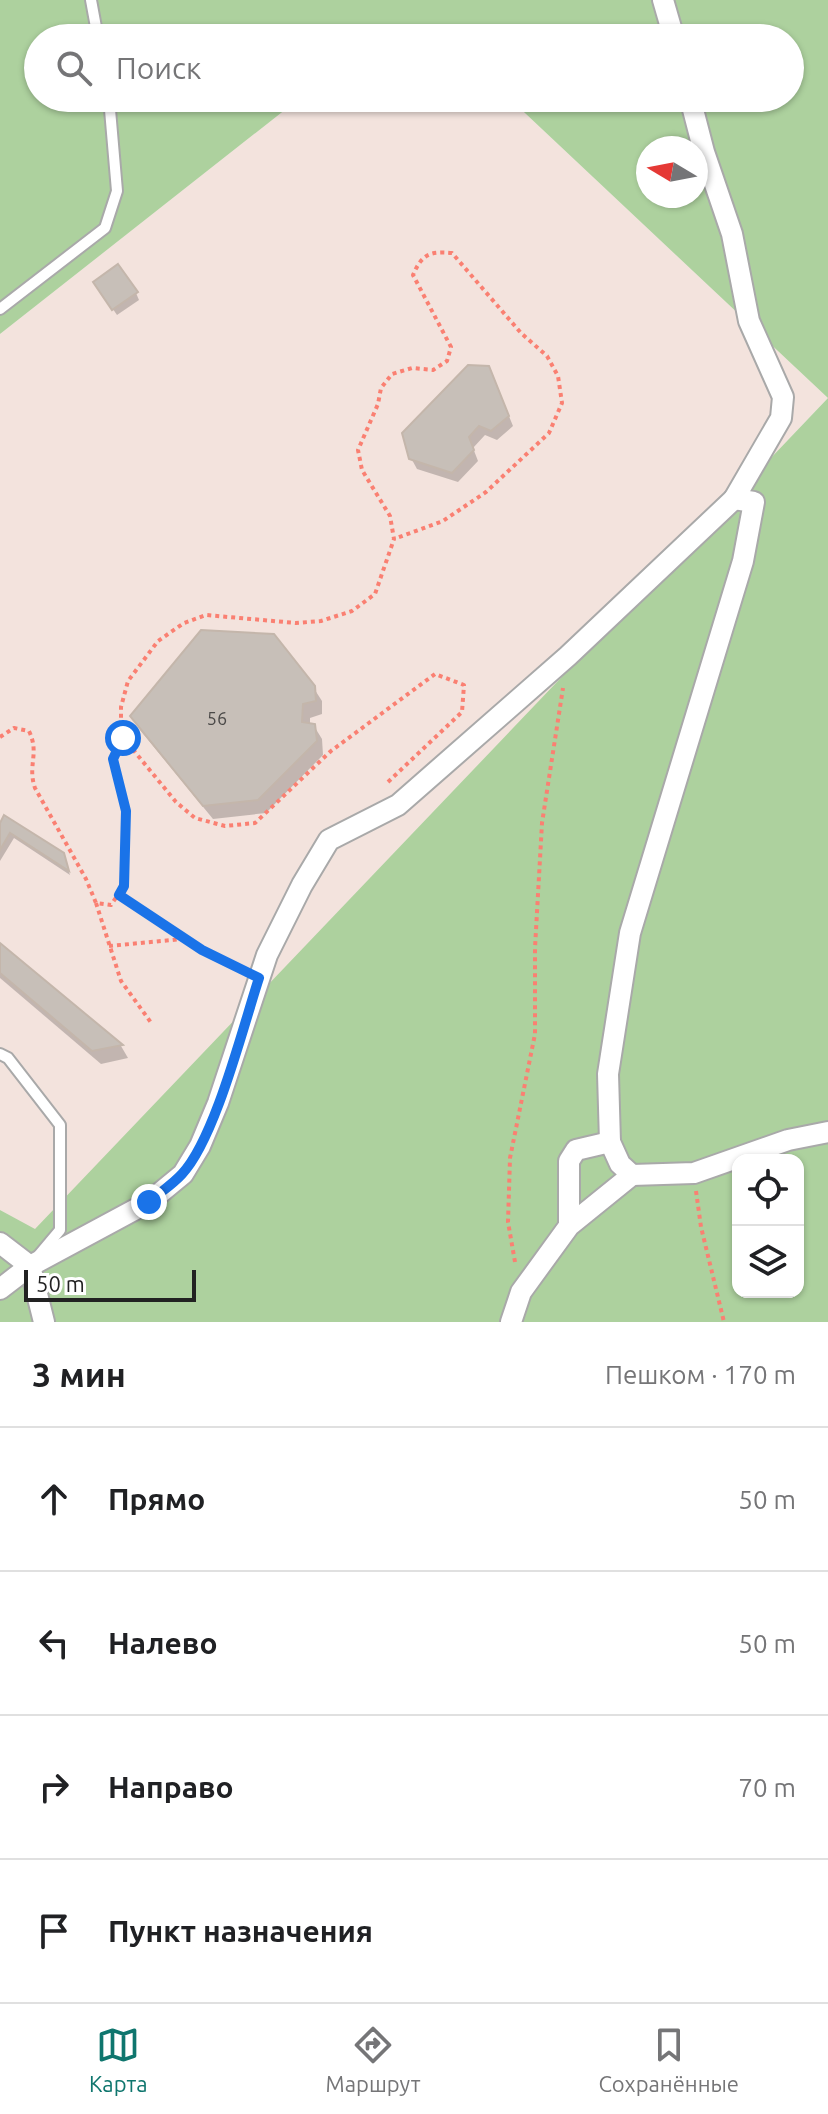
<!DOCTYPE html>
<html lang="ru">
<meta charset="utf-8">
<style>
:root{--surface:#fff;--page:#f2f2f2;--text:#202124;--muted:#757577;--line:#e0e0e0;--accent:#0f766e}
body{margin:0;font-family:Ubuntu,sans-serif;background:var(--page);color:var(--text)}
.controls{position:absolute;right:24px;bottom:24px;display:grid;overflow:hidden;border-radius:16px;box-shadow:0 2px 6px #0004}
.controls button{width:72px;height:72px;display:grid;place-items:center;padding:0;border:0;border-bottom:2px solid var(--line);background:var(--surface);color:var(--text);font:40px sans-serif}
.compass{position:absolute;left:636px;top:136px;width:72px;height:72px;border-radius:50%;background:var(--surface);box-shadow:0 2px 6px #0004;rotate:280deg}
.scale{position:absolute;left:24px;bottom:20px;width:172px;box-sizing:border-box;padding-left:8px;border:4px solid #222;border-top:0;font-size:22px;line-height:28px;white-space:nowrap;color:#222;-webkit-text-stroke:6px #fff;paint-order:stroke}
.stop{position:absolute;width:24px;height:24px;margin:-18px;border:6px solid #1a73e8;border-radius:50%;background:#fff}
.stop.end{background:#1a73e8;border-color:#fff;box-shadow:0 2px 8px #0008}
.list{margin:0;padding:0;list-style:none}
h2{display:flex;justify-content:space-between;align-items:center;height:104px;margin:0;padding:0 32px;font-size:34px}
h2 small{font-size:26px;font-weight:400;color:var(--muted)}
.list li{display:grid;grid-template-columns:52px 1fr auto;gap:24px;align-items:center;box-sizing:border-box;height:144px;padding:0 32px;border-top:2px solid var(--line)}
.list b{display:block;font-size:30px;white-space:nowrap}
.list em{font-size:26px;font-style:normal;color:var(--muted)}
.icon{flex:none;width:44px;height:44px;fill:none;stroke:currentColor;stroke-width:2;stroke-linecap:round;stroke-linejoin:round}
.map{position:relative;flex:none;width:828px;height:1322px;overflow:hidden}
.search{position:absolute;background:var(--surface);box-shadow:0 2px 6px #0004;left:24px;right:24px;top:24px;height:88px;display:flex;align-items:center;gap:20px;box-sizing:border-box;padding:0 28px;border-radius:44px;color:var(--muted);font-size:30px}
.sheet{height:680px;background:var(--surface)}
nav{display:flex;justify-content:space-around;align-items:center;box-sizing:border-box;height:112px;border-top:2px solid var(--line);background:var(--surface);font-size:22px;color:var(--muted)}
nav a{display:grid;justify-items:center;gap:4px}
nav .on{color:var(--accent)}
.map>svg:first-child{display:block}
.military{fill:#f3e3dd}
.forest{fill:#add19e;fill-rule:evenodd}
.shadow{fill:#0003}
.building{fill:#c7bfb8;stroke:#c4b6ab;stroke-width:2}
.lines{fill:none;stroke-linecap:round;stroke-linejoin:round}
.lane-casing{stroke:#a9a9a9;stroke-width:14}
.street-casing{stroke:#a9a9a9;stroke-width:24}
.path{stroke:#fa8072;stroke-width:4;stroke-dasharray:4 4;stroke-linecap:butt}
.lane{stroke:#fff;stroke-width:10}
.street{stroke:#fff;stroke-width:20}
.route{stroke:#1a73e8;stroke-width:10}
.labels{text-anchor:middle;stroke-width:7;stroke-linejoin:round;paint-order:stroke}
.number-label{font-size:18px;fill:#4b4948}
</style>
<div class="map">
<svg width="828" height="1322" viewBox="0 0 828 1322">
<rect width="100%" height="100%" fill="#f2efe9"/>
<g class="military">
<polygon points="389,28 440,33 445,38 376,38"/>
<polygon points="300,98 509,98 828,398 35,1230 0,1210 0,334"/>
</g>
<path class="forest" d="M0,0H828V1322H0V1210L35,1229L828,398L509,98H790V38H445L440,33L389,28L376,38H38V98H300L0,334ZM648,148H696V196H648ZM738,1160H798V1292H738Z"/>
<g class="shadow">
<polygon points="99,289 136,293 139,300 117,315"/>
<polygon points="494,379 513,426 497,440 485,435 473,448 478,461 458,482 417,469 411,458"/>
<polygon points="313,687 322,701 322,714 310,718 310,725 314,726 322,739 323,755 266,813 213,819 140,730 133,717"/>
<polygon points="0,827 63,854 70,875 14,838 0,861"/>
<polygon points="0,946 121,1046 128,1058 101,1064 0,978"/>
</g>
<g class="building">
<polygon points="118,264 138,292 112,310 93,282"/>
<polygon points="468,365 489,366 509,416 491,431 479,426 469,437 474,450 452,473 409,459 402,433"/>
<polygon points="201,630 274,634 315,686 316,701 303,704 302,722 315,724 317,741 258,800 203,806 130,716"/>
<polygon points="4,815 64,853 69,871 10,833 0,850 0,823"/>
<polygon points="0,943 123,1045 92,1051 0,973"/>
</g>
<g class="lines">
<g class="lane-casing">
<g id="lane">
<polyline points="91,0 98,38"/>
<polyline points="0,309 105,228 117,191 109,98"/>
<polyline points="0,1054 8,1058 60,1125 60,1230 39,1255"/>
</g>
</g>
<g class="street-casing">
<g id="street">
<polyline points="663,0 674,38"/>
<polyline points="610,1142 608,1074 630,933 743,561 754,502 734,499 781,418 783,397 749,321 732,234 704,152 690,98"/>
<polyline points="632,1175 694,1173 788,1140 828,1132"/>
<polyline points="0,1243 30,1266 44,1322"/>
<polyline points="0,1289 30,1266 149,1202 183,1174 200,1146 218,1103 267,955 302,885 329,840 398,805 568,656 734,499"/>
<polyline points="511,1322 521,1292 569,1226 632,1175 620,1164 610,1142 576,1150 569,1161 569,1226"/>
</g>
</g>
<g class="path">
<path d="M0,737L14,728L29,731C40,754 27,765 35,788L86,879L96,903L111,905L124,886L126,811L113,759L123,738"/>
<path d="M388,782L462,712L464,685L435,674L331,751L255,823L225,826L195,818L176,802L121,735V707L128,681L158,641L184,623L206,615L296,623L321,621L352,611L375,594L394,539L390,516L362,470L358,450L378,404L381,388L392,374L412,368L433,370L447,361L451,347L413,275C422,254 430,251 452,253L521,333L547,356L558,376L562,403L549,433L486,492L443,521L394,539"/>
<polyline points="119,895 202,950 239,968"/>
<polyline points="96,903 121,981 152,1024"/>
<polyline points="109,946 183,939"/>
<polyline points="696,1191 701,1227 724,1322"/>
<polyline points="515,1262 508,1222 510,1158 535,1034 535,948 542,823 563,688"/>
</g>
<use href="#lane" class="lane"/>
<use href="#street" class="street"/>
</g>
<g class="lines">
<path class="route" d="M123,738L113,759L126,811L124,886L119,895L202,950L259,978C243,1027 215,1139 182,1174C172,1185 159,1193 149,1202"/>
</g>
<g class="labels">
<g class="number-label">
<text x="217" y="725">56</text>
</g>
</g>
</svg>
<div class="controls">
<button><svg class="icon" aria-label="locate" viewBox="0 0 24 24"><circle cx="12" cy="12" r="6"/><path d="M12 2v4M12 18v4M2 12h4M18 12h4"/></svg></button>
<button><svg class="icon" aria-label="layers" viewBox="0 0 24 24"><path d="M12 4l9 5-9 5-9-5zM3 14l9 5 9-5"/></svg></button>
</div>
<svg class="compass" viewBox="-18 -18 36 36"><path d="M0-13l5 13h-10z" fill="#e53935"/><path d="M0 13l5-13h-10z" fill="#757577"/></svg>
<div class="scale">50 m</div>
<div class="stop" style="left:123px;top:738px"></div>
<div class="stop end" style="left:149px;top:1202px"></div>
<div class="search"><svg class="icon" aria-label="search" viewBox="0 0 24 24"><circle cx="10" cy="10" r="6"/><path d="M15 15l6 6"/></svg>Поиск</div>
</div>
<section class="sheet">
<h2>3 мин<small>Пешком · 170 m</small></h2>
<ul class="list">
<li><svg class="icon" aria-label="ahead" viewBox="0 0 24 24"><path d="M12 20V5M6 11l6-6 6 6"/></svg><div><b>Прямо</b></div><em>50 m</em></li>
<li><svg class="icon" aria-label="left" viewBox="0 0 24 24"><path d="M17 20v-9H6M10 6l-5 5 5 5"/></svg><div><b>Налево</b></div><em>50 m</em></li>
<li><svg class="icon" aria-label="right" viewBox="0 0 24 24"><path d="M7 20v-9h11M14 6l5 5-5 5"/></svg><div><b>Направо</b></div><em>70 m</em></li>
<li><svg class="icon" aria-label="arrive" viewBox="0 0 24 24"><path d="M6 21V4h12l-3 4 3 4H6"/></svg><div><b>Пункт назначения</b></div></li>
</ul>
</section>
<nav>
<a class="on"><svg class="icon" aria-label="map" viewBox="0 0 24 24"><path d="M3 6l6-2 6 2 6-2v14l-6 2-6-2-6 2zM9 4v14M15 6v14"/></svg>Карта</a>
<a><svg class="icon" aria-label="directions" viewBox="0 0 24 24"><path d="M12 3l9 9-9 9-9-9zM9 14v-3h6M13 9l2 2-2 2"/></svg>Маршрут</a>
<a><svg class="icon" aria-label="saved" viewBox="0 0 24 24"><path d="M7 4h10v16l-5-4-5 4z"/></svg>Сохранённые</a>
</nav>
